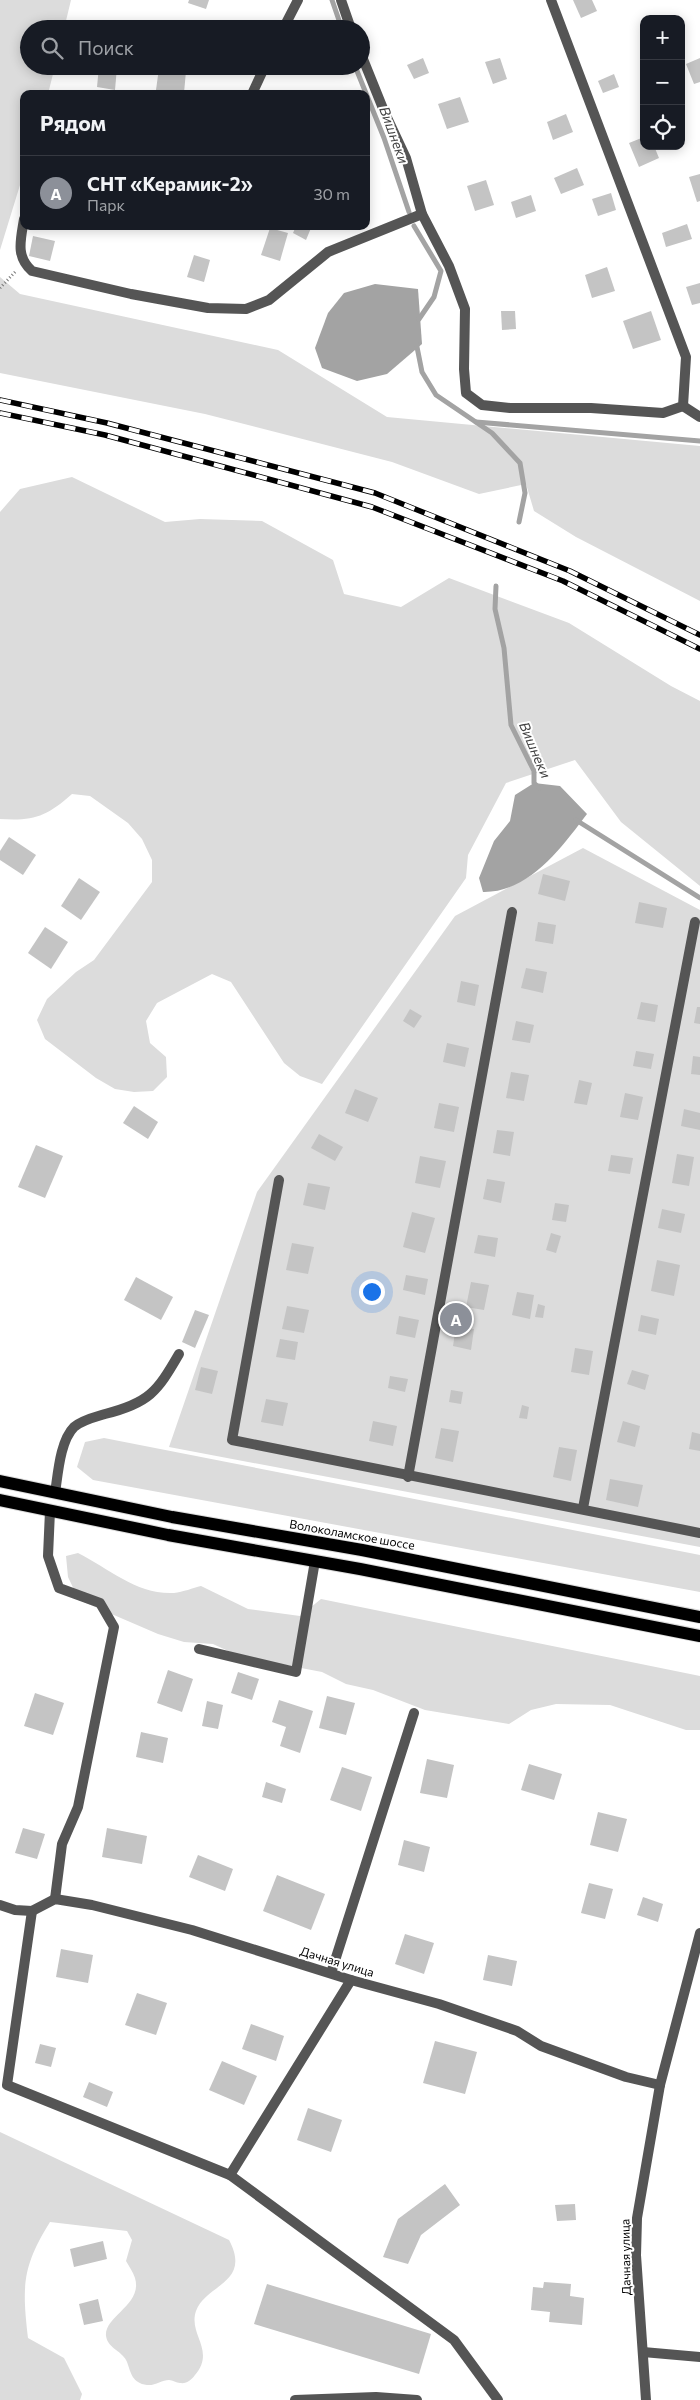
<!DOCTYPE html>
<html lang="ru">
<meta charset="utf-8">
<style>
:root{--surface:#171b24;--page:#20242c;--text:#f1f3f6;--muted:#9ea1a6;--line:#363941;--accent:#8c9099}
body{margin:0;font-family:Commissioner,sans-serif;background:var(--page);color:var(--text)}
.controls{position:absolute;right:15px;top:15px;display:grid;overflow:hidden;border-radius:10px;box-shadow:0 2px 12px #0003}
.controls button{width:45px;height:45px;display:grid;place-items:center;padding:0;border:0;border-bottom:1px solid var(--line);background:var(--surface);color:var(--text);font:25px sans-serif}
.you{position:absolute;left:371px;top:1291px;width:18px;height:18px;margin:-12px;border:4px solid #fff;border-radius:50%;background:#1a73e8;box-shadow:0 0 0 8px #1a73e833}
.badge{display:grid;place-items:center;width:32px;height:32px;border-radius:50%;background:var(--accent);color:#fff;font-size:16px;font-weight:700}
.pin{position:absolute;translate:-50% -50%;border:2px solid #fff;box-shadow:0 1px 5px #0006}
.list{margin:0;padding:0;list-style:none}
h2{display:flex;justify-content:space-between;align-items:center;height:65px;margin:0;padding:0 20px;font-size:21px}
h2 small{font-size:16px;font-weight:400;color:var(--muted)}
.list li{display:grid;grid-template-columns:32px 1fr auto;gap:15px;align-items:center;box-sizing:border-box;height:75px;padding:0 20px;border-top:1px solid var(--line)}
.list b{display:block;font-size:19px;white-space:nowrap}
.list p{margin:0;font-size:16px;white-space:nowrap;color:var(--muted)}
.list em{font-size:16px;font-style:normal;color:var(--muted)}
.icon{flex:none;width:28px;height:28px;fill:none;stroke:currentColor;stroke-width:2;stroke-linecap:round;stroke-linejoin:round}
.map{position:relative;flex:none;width:700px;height:2400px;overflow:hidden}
.search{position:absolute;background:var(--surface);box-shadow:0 2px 12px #0003;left:20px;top:20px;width:350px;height:55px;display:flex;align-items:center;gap:12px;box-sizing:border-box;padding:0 18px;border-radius:28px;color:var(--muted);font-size:19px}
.panel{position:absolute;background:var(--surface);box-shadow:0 2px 12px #0003;left:20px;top:90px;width:350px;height:140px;border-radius:10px}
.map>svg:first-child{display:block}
.green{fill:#dcdcdc}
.water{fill:#a3a3a3}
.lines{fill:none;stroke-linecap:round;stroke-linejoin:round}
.stream{stroke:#a3a3a3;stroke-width:5}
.building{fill:#c4c4c4}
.primary-casing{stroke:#dbdbdb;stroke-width:14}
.path{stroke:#777;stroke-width:3;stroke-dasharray:1 2.5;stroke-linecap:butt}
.service{stroke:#555;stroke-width:10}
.minor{stroke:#555;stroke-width:10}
.primary{stroke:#000;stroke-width:12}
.rail-casing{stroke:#000;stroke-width:5.5}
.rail{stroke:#fff;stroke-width:4;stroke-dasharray:11;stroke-linecap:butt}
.labels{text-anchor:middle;stroke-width:4;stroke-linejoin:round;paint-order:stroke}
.street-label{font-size:12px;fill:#000;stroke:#fff}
.water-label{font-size:14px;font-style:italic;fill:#444;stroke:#fff}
</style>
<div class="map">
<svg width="700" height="2400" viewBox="0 0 700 2400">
<rect width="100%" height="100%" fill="#fff"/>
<g class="green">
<polygon points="0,0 71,0 64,29 29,29 29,66 55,66 48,94 24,94 24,172 0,250"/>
<polygon points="0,277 20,294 278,350 387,417 700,446 700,601 576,537 534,511 526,484 479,494 392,462 205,414 0,373"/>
<path d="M72,477L165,522L200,519L262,521L333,560L344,594L401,607L449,578L569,623L671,686L700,701V886L621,822L575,760L506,783L468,855L466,878L322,1084L300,1076L284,1063L231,982L212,974L157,1003L146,1021L150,1043L166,1057L167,1077L153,1091L134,1092L115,1089L96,1078L45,1039L37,1020L47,999L76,972L94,960L152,882V860L142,839L128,823L90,796L72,794C46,817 34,821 0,819V512L20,489Z"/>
<polygon points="583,848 700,910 700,1547 169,1447 257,1192 455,916"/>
<polygon points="104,1438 700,1555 700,1592 93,1480 77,1467 85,1442"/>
<path d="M78,1553C110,1569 137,1595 174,1593C183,1592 193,1588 201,1586L248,1609L300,1616L321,1599L700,1676V1730H686L610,1705L556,1704L531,1710L509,1724L425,1710L373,1690L346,1684L322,1672L239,1656L213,1644L184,1642L158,1634L79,1600L68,1577L66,1556Z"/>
<path d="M0,2132L229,2240C252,2283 206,2284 196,2311C188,2335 216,2350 195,2375C191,2380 187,2384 180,2383C176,2383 173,2380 169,2380C162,2380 155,2386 147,2385C132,2383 131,2373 127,2362C123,2351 108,2349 106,2336C104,2316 143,2305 135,2278C133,2272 129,2266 126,2261L132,2240L127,2231L50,2222C22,2267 22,2286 28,2338L64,2358L82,2394L80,2400H0Z"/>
</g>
<g class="water">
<polygon points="375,284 418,289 422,344 387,374 357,381 322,368 315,348 328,313 344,293"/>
<path d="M534,783L560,786L587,814C562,847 529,893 483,892L479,878L494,841L510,821L515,795Z"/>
</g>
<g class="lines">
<g class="stream">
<polyline points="332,0 342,29"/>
<polyline points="355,66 384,138 409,212"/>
<polyline points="414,226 441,271 434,297 419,319"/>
<polyline points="416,342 422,372 436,395 492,433 520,463 525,493 519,522"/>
<polyline points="476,422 700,441"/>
<polyline points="496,586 495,609 504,648 511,725 534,771 534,783 539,788"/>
<polyline points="576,820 700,898"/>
</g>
</g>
<g class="building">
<polygon points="189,0 209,0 206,9 188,3"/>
<polygon points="573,0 592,0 597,11 581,18"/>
<polygon points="423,58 429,73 414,79 407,65"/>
<polygon points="500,58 507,79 493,84 485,62"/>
<polygon points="700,58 700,82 694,84 686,64"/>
<polygon points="99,66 117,67 115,90 97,87"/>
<polygon points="159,68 186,71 184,93 156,90"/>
<polygon points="614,74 619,87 603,93 598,81"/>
<polygon points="460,97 469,122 447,129 438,104"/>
<polygon points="566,114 573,132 553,140 547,122"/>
<polygon points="644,137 644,146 654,146 659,158 639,167 629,143"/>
<polygon points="577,168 584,185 561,194 554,178"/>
<polygon points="700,174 700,201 697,202 689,177"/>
<polygon points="486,180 494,205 475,211 467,186"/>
<polygon points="611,193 616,210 598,216 592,199"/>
<polygon points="531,195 536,211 516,218 511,202"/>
<polygon points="687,224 692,239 666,247 662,233"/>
<polygon points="296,226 311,228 306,240 293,233"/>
<polygon points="270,228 288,233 280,261 261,255"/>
<polygon points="33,236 55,241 50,261 29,256"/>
<polygon points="194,255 210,260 204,282 187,277"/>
<polygon points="607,267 615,291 592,298 585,275"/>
<polygon points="700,283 700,303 692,305 686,287"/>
<polygon points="501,311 515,311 516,329 502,330"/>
<polygon points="651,311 661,340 633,349 623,321"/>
<polygon points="9,837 36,855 23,875 0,860 0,851"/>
<polygon points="543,874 570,881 565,901 538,894"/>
<polygon points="79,878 100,892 81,920 61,906"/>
<polygon points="639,902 667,908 663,928 635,923"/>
<polygon points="538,922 556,925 553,944 535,941"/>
<polygon points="45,927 68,942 51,969 28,953"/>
<polygon points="526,968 547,972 543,993 521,988"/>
<polygon points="461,981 479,985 475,1006 457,1002"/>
<polygon points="641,1002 658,1005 655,1022 637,1019"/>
<polygon points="697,1007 700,1007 700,1024 694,1023"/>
<polygon points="410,1009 422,1016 414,1028 403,1021"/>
<polygon points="516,1021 534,1025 530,1043 512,1040"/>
<polygon points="447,1043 469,1048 465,1067 443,1062"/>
<polygon points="636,1051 654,1054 651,1069 633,1066"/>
<polygon points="693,1056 700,1057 700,1075 691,1074"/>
<polygon points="511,1072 529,1075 524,1101 506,1098"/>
<polygon points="579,1080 592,1083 587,1105 574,1103"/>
<polygon points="355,1089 378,1098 368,1122 345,1113"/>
<polygon points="625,1093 643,1097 638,1120 620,1117"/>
<polygon points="439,1103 459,1107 454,1132 434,1128"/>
<polygon points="134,1106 158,1122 148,1139 123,1123"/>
<polygon points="684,1109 700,1113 700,1130 681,1126"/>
<polygon points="497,1130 514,1132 510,1156 493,1153"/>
<polygon points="319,1134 343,1147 335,1161 311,1148"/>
<polygon points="36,1145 63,1156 45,1198 18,1187"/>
<polygon points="677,1154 694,1157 689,1186 672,1183"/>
<polygon points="611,1155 633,1158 630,1174 608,1171"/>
<polygon points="420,1156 446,1161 440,1188 415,1183"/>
<polygon points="487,1179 505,1182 501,1203 483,1199"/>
<polygon points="308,1183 330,1187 325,1210 303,1205"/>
<polygon points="555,1203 569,1205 566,1222 552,1220"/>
<polygon points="662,1209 685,1214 681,1233 658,1228"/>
<polygon points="412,1212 435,1218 425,1253 403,1247"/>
<polygon points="551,1233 561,1236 556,1253 546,1250"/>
<polygon points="478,1235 498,1238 495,1257 474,1253"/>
<polygon points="292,1243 314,1247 308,1274 286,1270"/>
<polygon points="657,1260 680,1265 674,1296 651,1291"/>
<polygon points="406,1275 428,1279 425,1295 403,1290"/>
<polygon points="136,1277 173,1297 161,1320 124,1300"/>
<polygon points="471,1282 489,1285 484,1310 466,1307"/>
<polygon points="517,1292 534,1295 530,1319 512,1315"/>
<polygon points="538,1304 545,1306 543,1318 535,1317"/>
<polygon points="287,1306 309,1310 304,1333 282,1329"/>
<polygon points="195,1310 209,1315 195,1348 182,1342"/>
<polygon points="641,1315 659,1319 656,1335 638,1331"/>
<polygon points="399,1316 419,1320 415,1338 396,1334"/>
<polygon points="456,1326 474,1329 471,1350 453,1346"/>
<polygon points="280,1339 298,1342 295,1360 276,1357"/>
<polygon points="575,1348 593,1351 589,1375 571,1372"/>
<polygon points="201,1367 218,1371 212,1394 195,1390"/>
<polygon points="632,1370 649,1375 645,1390 627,1384"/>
<polygon points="390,1376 408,1379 405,1392 388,1388"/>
<polygon points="451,1390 463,1392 461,1404 449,1402"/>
<polygon points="266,1399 288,1403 283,1426 261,1422"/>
<polygon points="522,1405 529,1407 527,1419 519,1418"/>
<polygon points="373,1421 397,1426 393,1446 369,1441"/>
<polygon points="623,1421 640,1426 635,1447 617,1442"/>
<polygon points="441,1428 459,1431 453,1462 435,1458"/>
<polygon points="692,1432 700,1434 700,1451 689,1449"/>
<polygon points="559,1447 577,1450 571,1481 553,1477"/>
<polygon points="610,1479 643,1485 638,1507 606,1500"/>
<polygon points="168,1670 193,1679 182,1712 157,1703"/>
<polygon points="238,1672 259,1679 252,1700 231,1693"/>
<polygon points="35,1693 64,1703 53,1735 24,1726"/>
<polygon points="327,1696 355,1703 346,1735 319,1728"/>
<polygon points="279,1700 313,1711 300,1753 280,1746 286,1727 272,1722"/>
<polygon points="207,1701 223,1705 218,1729 202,1726"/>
<polygon points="141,1732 168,1738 163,1763 136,1757"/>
<polygon points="427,1759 454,1765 447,1798 420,1793"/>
<polygon points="529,1764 562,1774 554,1800 521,1790"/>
<polygon points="342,1767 372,1777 361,1811 330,1800"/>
<polygon points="266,1782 286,1789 282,1803 262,1797"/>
<polygon points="598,1812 627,1819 618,1852 590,1845"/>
<polygon points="23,1828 45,1834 37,1859 15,1853"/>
<polygon points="107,1828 147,1836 142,1864 102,1857"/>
<polygon points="404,1840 430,1847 424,1872 398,1865"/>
<polygon points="198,1855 233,1869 225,1891 189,1877"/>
<polygon points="277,1875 325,1894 311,1930 263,1911"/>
<polygon points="589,1883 613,1889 605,1919 581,1913"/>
<polygon points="643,1897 663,1904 658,1922 637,1915"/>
<polygon points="405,1934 434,1943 424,1974 395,1964"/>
<polygon points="61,1949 93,1955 88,1983 56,1977"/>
<polygon points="488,1955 517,1961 512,1986 483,1980"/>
<polygon points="137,1993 167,2003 156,2035 125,2025"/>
<polygon points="251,2024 284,2036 276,2061 242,2049"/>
<polygon points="435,2041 477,2052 465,2094 423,2083"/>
<polygon points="40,2044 56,2048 51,2067 35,2063"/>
<polygon points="222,2061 257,2076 244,2105 209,2090"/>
<polygon points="89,2082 113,2092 107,2107 83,2097"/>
<polygon points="308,2108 342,2120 331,2152 297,2140"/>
<polygon points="445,2184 460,2205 421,2235 408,2264 383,2257 398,2219"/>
<polygon points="575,2204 576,2220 557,2221 555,2205"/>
<polygon points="103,2241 107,2259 74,2267 70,2249"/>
<polygon points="544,2282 571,2284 570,2296 584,2298 582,2325 549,2322 550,2312 531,2310 533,2287 543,2288"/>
<polygon points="267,2284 431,2334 419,2374 254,2324"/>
<polygon points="98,2299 103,2321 84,2325 79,2304"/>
</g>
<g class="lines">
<g class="primary-casing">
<g id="primary">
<polyline points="0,1481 172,1517 362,1550 700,1617"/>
<polyline points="0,1500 168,1535 360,1569 700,1636"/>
</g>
</g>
<polyline class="path" points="0,288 16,271"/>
<g class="service">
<polyline points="341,0 351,29"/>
<polyline points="283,29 298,0"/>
<polyline points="361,54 384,111 406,158 422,214 449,266 465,309 464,369 466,393 482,405 510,408 591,408 663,413 683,406 686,357 551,0"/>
<polyline points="252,94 265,66"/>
<path d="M24,219C21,239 15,256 32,271L131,294L208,308L246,309L269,300L328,252L422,214"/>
<polyline points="683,406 700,417"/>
<polyline points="279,1180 232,1440 700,1533"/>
<polyline points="408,1477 512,912"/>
<path d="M55,1493C58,1474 60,1441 74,1427C82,1420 95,1417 105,1414C149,1403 157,1392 179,1354"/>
<polyline points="583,1508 695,922"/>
<polyline points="50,1511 48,1556 59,1588 100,1603 114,1627 78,1807 62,1844 55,1899"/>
<polyline points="199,1649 296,1672 315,1561"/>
<polyline points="32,1911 7,2085 230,2175 454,2340 498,2400"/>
<polyline points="331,1973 414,1713"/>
<polyline points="230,2175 351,1980"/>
<polyline points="643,2352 700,2357"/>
<polyline points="295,2400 376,2397 417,2400"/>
</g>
<g class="minor">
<polyline points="0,1905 15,1910 32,1911 55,1899 92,1905 192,1930 351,1980 439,2004 517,2031 541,2046 626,2077 660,2085"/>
<polyline points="646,2400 636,2255 637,2218 660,2085 700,1933"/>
</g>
<use href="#primary" class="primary"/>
<g class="rail-casing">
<g id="rail">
<polyline points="0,400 107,423 375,493 570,571 700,635"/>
<polyline points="0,413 105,435 372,507 563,581 700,649"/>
</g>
</g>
<use href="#rail" class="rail"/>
</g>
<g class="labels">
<g class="street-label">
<text transform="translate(352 1535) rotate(10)" y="4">Волоколамское шоссе</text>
<text transform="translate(337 1962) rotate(17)" y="4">Дачная улица</text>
<text transform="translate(626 2257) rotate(-91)" y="4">Дачная улица</text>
</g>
<g class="water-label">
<text transform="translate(394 135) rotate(70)" y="5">Вишнеки</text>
<text transform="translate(535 750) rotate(67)" y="5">Вишнеки</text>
</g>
</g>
</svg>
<div class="controls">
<button>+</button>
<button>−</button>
<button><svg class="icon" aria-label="locate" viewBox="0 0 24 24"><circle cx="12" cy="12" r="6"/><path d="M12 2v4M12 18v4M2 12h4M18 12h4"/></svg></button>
</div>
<div class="you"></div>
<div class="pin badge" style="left:456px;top:1319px">A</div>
<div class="search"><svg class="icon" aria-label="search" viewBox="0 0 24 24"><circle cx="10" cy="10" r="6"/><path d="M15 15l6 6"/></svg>Поиск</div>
<section class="panel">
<h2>Рядом<small></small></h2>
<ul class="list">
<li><span class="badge">A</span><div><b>СНТ «Керамик-2»</b><p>Парк</p></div><em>30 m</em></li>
</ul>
</section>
</div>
